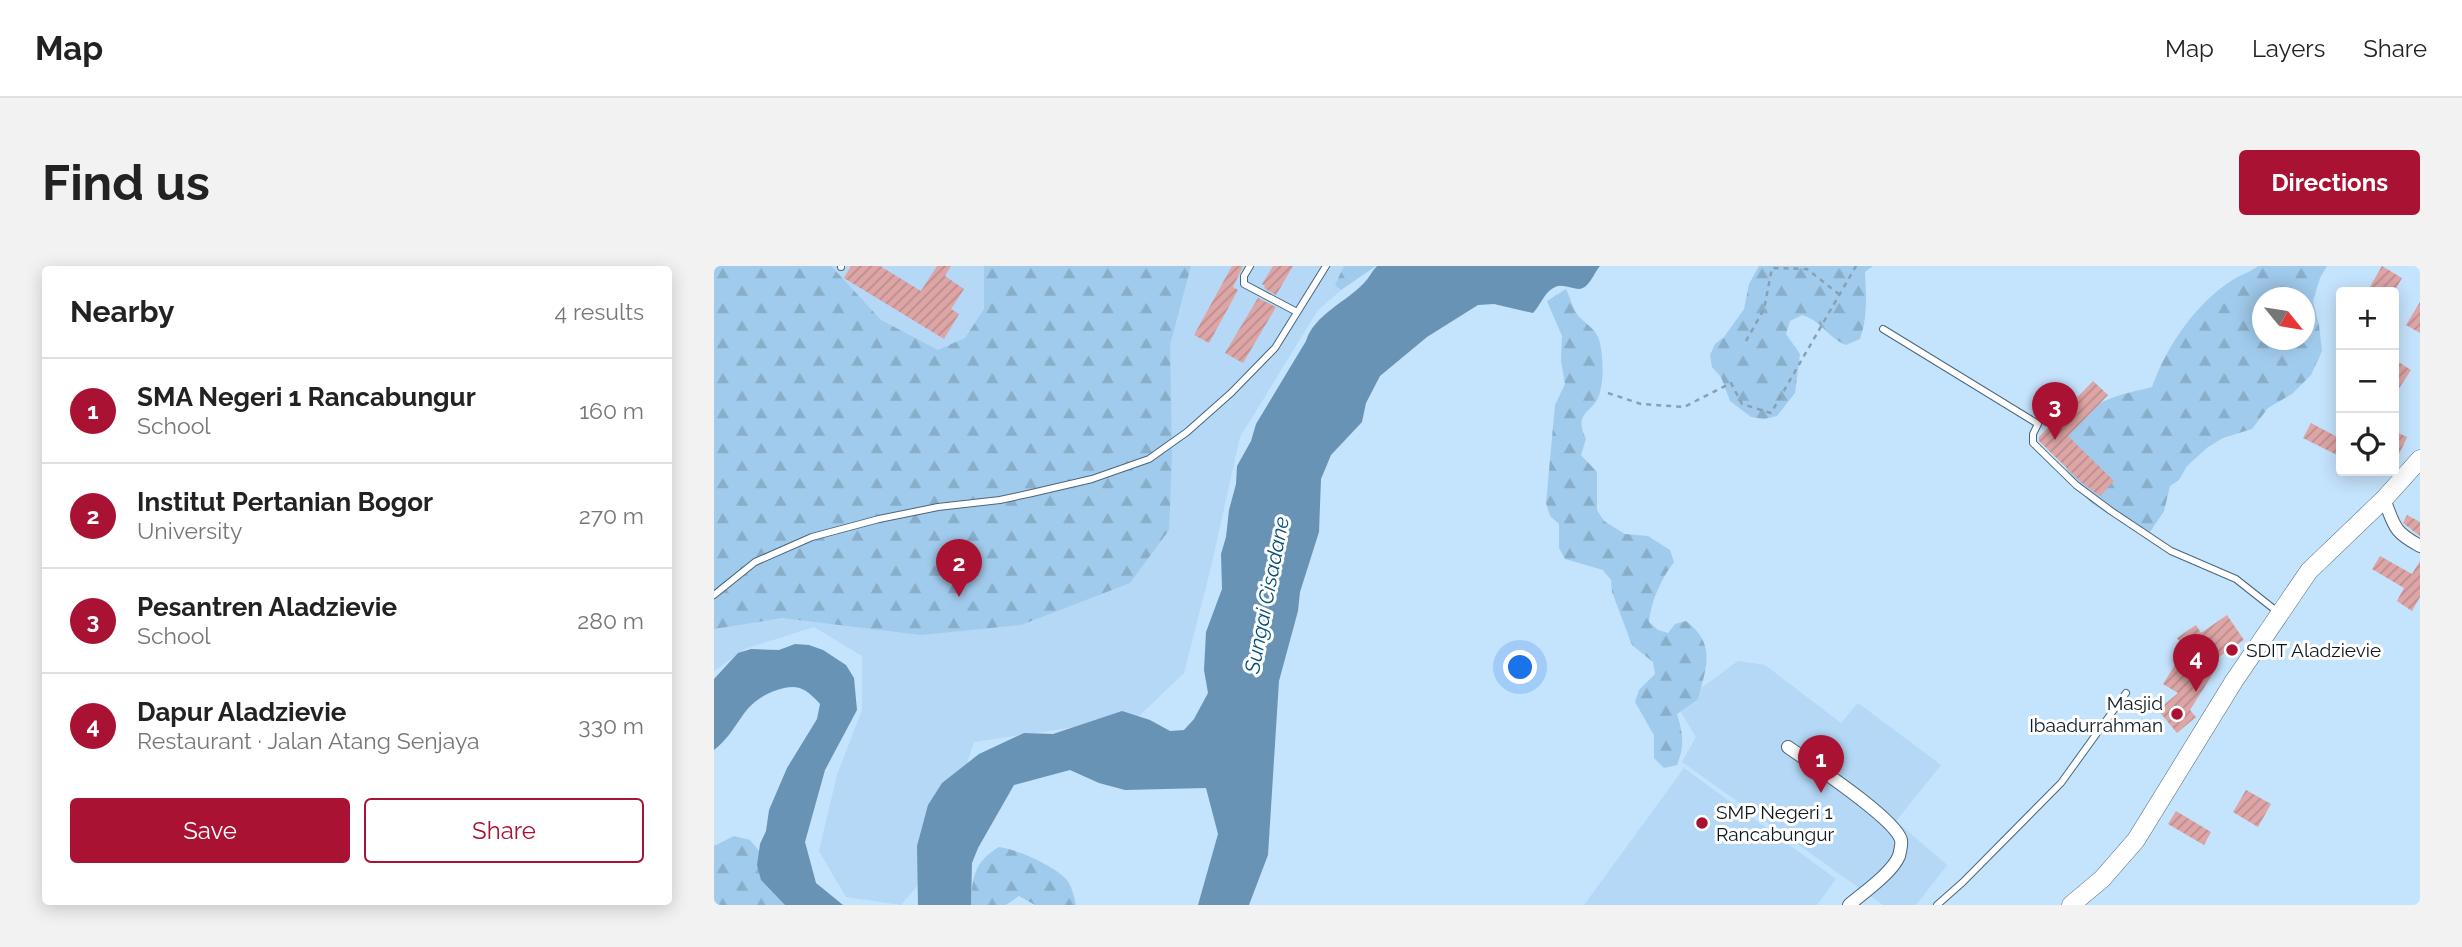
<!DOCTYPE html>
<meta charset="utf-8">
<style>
:root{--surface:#fff;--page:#f2f2f2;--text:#222;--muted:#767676;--line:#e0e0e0;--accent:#a91232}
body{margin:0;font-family:Raleway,sans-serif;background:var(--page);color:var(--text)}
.controls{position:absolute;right:21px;top:21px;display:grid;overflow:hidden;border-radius:7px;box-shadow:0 4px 18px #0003}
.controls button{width:63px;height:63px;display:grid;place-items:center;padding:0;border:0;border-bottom:2px solid var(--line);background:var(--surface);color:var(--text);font:35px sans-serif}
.compass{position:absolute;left:1538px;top:21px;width:63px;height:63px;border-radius:50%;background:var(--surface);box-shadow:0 4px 18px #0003;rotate:120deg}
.you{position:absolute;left:807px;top:402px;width:24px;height:24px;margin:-18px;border:5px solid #fff;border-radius:50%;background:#1a73e8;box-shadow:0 0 0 10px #1a73e833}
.badge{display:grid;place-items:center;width:46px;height:46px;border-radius:50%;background:var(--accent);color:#fff;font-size:23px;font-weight:700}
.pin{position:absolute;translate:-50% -58px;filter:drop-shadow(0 2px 4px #0008)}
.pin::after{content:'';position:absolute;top:37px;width:24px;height:21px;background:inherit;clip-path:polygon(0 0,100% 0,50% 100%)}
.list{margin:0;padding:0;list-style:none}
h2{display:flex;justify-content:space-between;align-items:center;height:91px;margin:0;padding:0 28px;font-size:30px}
h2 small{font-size:23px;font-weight:400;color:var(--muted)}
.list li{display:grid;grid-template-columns:46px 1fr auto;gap:21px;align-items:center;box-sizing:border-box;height:105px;padding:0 28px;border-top:2px solid var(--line)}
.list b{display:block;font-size:26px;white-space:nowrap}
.list p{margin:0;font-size:23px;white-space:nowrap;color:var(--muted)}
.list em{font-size:23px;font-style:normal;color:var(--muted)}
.actions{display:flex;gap:14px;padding:21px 28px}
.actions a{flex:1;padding:16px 0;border:2px solid var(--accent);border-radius:7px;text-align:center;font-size:24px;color:var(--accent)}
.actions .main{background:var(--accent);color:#fff}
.icon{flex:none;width:38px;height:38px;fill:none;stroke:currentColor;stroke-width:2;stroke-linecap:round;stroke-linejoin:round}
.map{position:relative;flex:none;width:1706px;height:639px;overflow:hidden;border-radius:7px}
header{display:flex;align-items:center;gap:42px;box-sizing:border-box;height:98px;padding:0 35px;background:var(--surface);border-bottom:2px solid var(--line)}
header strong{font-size:33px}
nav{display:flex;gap:38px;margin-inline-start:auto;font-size:24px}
.intro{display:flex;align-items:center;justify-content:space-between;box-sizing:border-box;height:168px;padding:0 42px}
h1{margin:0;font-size:49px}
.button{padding:18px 32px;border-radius:7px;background:var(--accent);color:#fff;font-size:24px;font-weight:700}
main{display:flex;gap:42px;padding:0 42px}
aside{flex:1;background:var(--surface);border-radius:7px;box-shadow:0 4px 18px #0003}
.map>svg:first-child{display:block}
.built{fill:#b4d8f6}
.forest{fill:url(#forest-firs);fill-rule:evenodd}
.water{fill:#6993b4}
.building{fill:url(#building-hatch)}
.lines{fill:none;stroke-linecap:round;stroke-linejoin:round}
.service-casing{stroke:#4a667b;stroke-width:8}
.minor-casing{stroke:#4a667b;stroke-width:14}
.secondary-casing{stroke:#4a667b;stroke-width:19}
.path{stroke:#87a0b3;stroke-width:2.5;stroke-dasharray:5 5;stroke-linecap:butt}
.service{stroke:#fff;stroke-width:6}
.minor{stroke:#fff;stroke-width:12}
.secondary{stroke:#fff;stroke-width:18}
.poi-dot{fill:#a91232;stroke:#fff;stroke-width:2.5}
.labels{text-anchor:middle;stroke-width:6;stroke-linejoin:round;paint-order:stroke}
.poi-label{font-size:19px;fill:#0d1821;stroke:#fff;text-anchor:start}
.water-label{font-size:21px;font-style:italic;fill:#034e7a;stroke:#fff}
</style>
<header>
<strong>Map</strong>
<nav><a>Map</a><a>Layers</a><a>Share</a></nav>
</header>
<div class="intro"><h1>Find us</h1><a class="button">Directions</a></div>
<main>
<aside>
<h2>Nearby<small>4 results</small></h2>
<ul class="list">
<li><span class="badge">1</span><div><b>SMA Negeri 1 Rancabungur</b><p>School</p></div><em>160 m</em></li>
<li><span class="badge">2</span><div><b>Institut Pertanian Bogor</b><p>University</p></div><em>270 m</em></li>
<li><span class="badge">3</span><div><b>Pesantren Aladzievie</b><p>School</p></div><em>280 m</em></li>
<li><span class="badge">4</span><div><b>Dapur Aladzievie</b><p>Restaurant · Jalan Atang Senjaya</p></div><em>330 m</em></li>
</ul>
<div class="actions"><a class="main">Save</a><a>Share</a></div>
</aside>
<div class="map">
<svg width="1706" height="639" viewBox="0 0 1706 639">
<defs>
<pattern id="forest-firs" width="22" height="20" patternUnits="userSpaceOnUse" patternTransform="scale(1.75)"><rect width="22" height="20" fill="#a1cbec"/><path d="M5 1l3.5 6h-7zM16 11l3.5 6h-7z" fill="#89aeca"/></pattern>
<pattern id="building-hatch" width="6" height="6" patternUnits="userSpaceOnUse" patternTransform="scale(1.75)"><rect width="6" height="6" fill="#dda5a5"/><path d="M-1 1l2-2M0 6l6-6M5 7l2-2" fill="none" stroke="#bc8d8e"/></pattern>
</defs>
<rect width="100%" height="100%" fill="#c4e3fc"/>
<g class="built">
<polygon points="0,0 655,0 604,44 526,171 497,301 470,407 423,452 260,476 217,604 187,639 132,631 105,585 123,509 148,444 148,390 100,361 31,383 0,405"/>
<polygon points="1024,395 1051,399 1127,457 1144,437 1227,499 1182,555 1233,599 1202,639 1169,639 968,496 982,471 963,440"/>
<polygon points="970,502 1122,613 1103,639 870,639"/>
</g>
<g class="forest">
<polygon points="0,0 117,0 167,54 224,84 251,72 270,43 270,0 477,0 456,79 458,189 455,264 416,317 307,359 207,369 68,352 0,363"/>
<polygon points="630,0 662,0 627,24 621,19"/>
<path d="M1045,0H1159L1151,6C1152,29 1154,50 1146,73L1132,79C1113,71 1108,55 1088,49L1076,55L1072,68L1086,88L1081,127L1063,150L1050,153L1037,151L1016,135L1007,111L998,101L996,89L1001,78L1010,71L1030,43L1035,18Z"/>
<path d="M1544,0H1613L1606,12L1599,35L1605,59L1608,85L1597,109L1578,128L1554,142L1538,163L1509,172L1494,181L1473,200L1465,214L1456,220L1450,245L1436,266C1409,258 1362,235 1353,205C1349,191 1351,175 1353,161C1382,134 1400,130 1438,121C1453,79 1482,37 1520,13C1528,8 1537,6 1544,0ZM1548,32H1590V74H1548Z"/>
<path d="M852,23C856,31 858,41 863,48C871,59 883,62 886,77C889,92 890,111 886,126C881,148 858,144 872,173L867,189L883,206V244L890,255L911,268L934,270L956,284L960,296C947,313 937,335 935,356L944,364L954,367L961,358L972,355C1003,379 992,401 984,433L963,448C969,468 971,479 963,499L950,502L940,492V469L921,436L925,424L941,408L939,396L918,379L898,326L897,314L889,304L851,293L845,282V258L836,250L832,237L841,139L851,118L847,95L848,70L833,35Z"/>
<polygon points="20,570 36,574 91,639 0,639 0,580"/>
<path d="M285,581C303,583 340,600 352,613C358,620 360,630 362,639H321L305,630L292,639H257C258,611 260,596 285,581Z"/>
</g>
<g class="water">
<path d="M663,0H886C881,6 878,14 873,19C864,29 852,16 841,21C830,26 827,39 819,47L780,38L764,39L713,71L666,110L652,137L648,156L617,189L607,213L605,266L586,326L584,345L565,415L554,589L535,639H484L504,568L492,522L411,524L385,517L356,504L300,519L264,582L258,597L257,639H204L203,580L214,539L228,517L265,488L310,467L339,468L408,445L436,454L456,465L470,464L480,453L494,427L490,404L492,366L508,323L507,288L512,271L515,244L522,218L523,200L537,175L542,158L592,75C600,49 632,36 650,17C655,12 658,5 663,0Z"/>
<path d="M81,378L95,379L109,384L132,399L140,412L143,444L111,504L91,576L102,617L129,639H71L47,614L43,599L46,578L52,565L55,544L73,502L103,453L106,438C92,422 83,417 63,424C25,437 28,462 0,484V413L24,387L37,383L65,384Z"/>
</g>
<g class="building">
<polygon points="137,0 166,0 207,25 223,0 237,0 231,10 250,23 237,43 245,48 230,73 130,12"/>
<polygon points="518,0 529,0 519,21 524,24 495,77 480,69"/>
<polygon points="559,0 579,0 562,29 550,22 551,20 548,18"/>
<polygon points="1668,0 1688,12 1680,26 1653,26"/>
<polygon points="544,32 562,41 529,97 511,87"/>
<polygon points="1706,36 1706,67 1692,59"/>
<polygon points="1680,93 1697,104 1680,130"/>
<polygon points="1379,115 1394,129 1354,170 1400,215 1386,230 1366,215 1325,175 1325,171"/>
<polygon points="1597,157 1627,173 1627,179 1623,189 1589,172"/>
<polygon points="1680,165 1693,171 1680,199"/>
<polygon points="1693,249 1706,256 1706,270 1689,257"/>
<polygon points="1666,290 1698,308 1706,295 1706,331 1698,345 1683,335 1690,322 1658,303"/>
<polygon points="1513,349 1530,374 1496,397 1503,401 1476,444 1482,451 1463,467 1444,444 1464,427 1449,418 1471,383 1463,372 1482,359 1487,367"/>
<polygon points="1532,524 1557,538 1544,561 1519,546"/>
<polygon points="1462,545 1497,566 1490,579 1454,558"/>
</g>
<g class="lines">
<g class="service-casing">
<g id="service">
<polyline points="536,0 530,10 530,18 583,46"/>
<polyline points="127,1 127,0"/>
<polyline points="1169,63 1324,158 1319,168 1319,177 1362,219 1397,245 1457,285 1522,313 1565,347"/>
<polyline points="0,329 41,296 98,271 165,253 224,241 286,234 318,227 378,213 435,193 473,166 517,127 561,82 612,0"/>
<polyline points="1223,639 1249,616 1347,517 1412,427"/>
</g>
</g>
<g class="minor-casing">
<g id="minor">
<path d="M1670,233C1681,261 1679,265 1706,280"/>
<path d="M1074,481C1095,496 1181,552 1187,574C1188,578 1186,586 1185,590C1178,607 1149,627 1135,639"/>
</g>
</g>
<g class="secondary-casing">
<polyline id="secondary" points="1357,639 1388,613 1422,574 1520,415 1595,305 1670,233 1706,193"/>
</g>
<g class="path">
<polyline points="1032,75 1050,43 1058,2 1093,3 1126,29"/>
<polyline points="894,127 927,138 970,141 1017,117 1028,138 1057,147 1142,0"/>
</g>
<use href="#service" class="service"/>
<use href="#minor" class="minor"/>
<use href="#secondary" class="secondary"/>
</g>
<g class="poi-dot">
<circle cx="1518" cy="384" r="7"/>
<circle cx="1463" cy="448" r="7"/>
<circle cx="988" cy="557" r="7"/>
</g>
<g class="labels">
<g class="poi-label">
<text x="1532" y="391">SDIT Aladzievie</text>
<text x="1449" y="444" text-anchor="end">Masjid<tspan x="1449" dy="22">Ibaadurrahman</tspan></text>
<text x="1002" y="553">SMP Negeri 1<tspan x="1002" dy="22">Rancabungur</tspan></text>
</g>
<g class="water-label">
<text transform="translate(553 329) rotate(-79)" y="7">Sungai Cisadane</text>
</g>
</g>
</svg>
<div class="controls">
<button>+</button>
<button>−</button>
<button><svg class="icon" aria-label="locate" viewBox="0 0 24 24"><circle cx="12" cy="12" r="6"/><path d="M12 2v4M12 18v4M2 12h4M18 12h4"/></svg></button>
</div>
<svg class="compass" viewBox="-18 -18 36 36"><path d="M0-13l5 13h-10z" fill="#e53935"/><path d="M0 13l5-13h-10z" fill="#767676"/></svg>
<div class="you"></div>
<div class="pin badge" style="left:1107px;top:527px">1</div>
<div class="pin badge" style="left:245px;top:331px">2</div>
<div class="pin badge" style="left:1341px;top:174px">3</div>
<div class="pin badge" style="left:1482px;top:426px">4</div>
</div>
</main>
